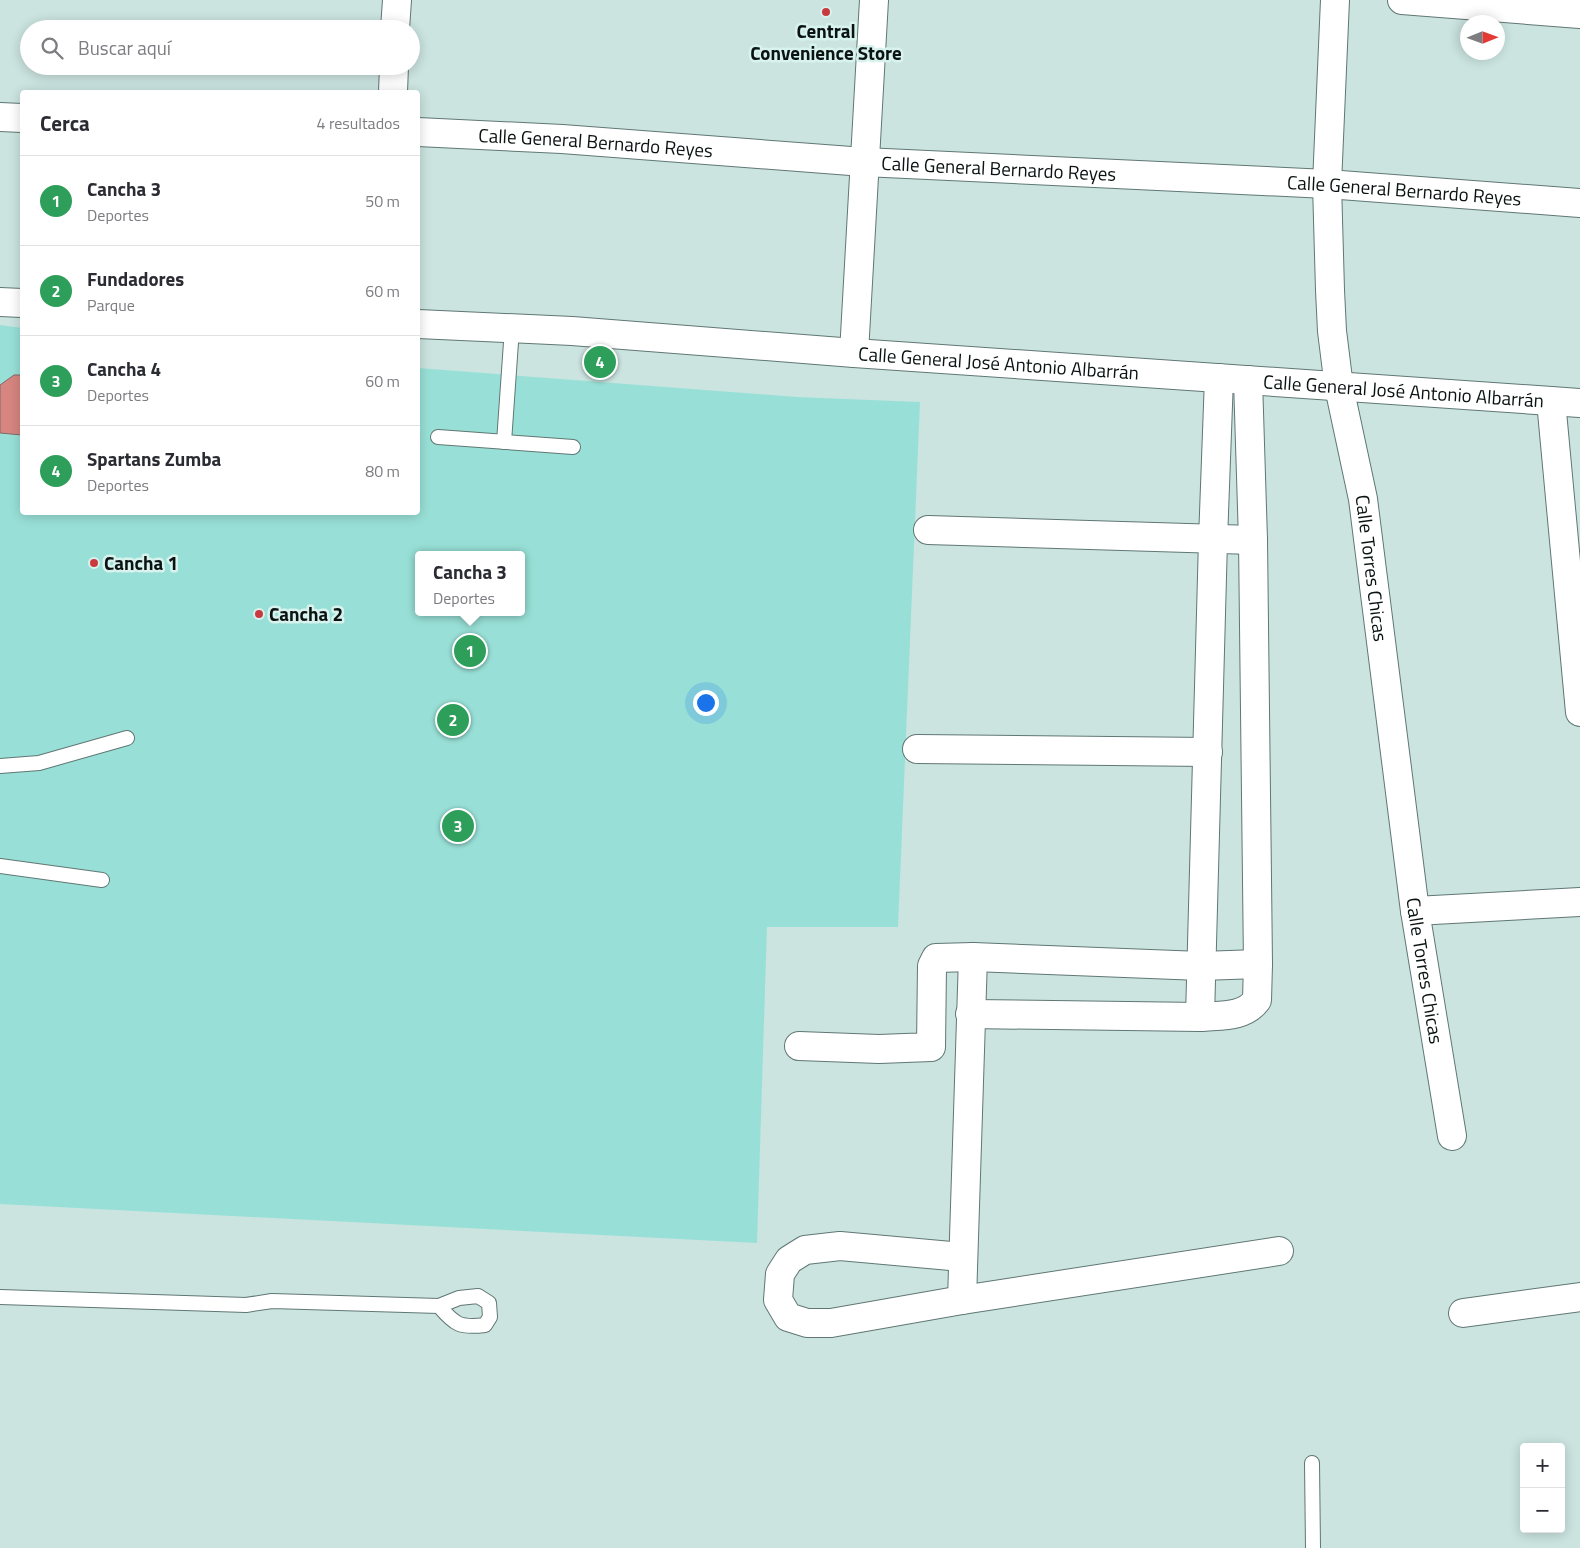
<!DOCTYPE html>
<html lang="es">
<meta charset="utf-8">
<style>
:root{--surface:#fff;--page:#f7f7f7;--text:#2b2b33;--muted:#7c7c81;--line:#e1e1e2;--accent:#ea580c}
body{margin:0;font-family:"Titillium Web",sans-serif;background:var(--page);color:var(--text)}
.controls{position:absolute;right:15px;bottom:15px;display:grid;overflow:hidden;border-radius:5px;box-shadow:0 2px 12px #0003}
.controls button{width:45px;height:45px;display:grid;place-items:center;padding:0;border:0;border-bottom:1px solid var(--line);background:var(--surface);color:var(--text);font:25px sans-serif}
.compass{position:absolute;left:1460px;top:15px;width:45px;height:45px;border-radius:50%;background:var(--surface);box-shadow:0 2px 12px #0003;rotate:89deg}
.you{position:absolute;left:705px;top:702px;width:18px;height:18px;margin:-12px;border:4px solid #fff;border-radius:50%;background:#1a73e8;box-shadow:0 0 0 8px #1a73e833}
.badge{display:grid;place-items:center;width:32px;height:32px;border-radius:50%;background:var(--accent);color:#fff;font-size:16px;font-weight:700}
.pin{position:absolute;translate:-50% -50%;border:2px solid #fff;box-shadow:0 1px 5px #0006}
.popup{position:absolute;left:415px;top:551px;width:110px;height:65px;box-sizing:border-box;display:grid;place-content:center;border-radius:5px;background:var(--surface);filter:drop-shadow(0 1px 4px #0005);font-size:16px;white-space:nowrap;color:var(--muted)}
.popup b{font-size:19px;color:var(--text)}
.popup::after{content:'';position:absolute;left:50%;top:100%;margin-left:-10px;border:10px solid transparent;border-top-color:var(--surface)}
.list{margin:0;padding:0;list-style:none}
h2{display:flex;justify-content:space-between;align-items:center;height:65px;margin:0;padding:0 20px;font-size:21px}
h2 small{font-size:16px;font-weight:400;color:var(--muted)}
.list li{display:grid;grid-template-columns:32px 1fr auto;gap:15px;align-items:center;box-sizing:border-box;height:90px;padding:0 20px;border-top:1px solid var(--line)}
.list b{display:block;font-size:19px;white-space:nowrap}
.list p{margin:0;font-size:16px;white-space:nowrap;color:var(--muted)}
.list em{font-size:16px;font-style:normal;color:var(--muted)}
.icon{flex:none;width:28px;height:28px;fill:none;stroke:currentColor;stroke-width:2;stroke-linecap:round;stroke-linejoin:round}
.map{position:relative;flex:none;width:1580px;height:1548px;overflow:hidden}
.search{position:absolute;background:var(--surface);box-shadow:0 2px 12px #0003;left:20px;top:20px;width:400px;height:55px;display:flex;align-items:center;gap:12px;box-sizing:border-box;padding:0 18px;border-radius:28px;color:var(--muted);font-size:19px}
.panel{position:absolute;background:var(--surface);box-shadow:0 2px 12px #0003;left:20px;top:90px;width:400px;height:425px;border-radius:5px}
.map>svg:first-child{display:block}
.green{fill:#98e0d7;fill-rule:evenodd}
.building{fill:#d78580;stroke:#806b69}
.lines{fill:none;stroke-linecap:round;stroke-linejoin:round}
.service-casing{stroke:#607774;stroke-width:16}
.minor-casing{stroke:#607774;stroke-width:30}
.tertiary-casing{stroke:#607774;stroke-width:30}
.service{stroke:#fff;stroke-width:14}
.minor{stroke:#fff;stroke-width:28}
.tertiary{stroke:#fff;stroke-width:28}
.poi-dot{fill:#c93a3e;stroke:#d8f2ee;stroke-width:2}
.labels{text-anchor:middle;stroke-width:5;stroke-linejoin:round;paint-order:stroke}
.poi-label{font-size:19px;font-weight:bold;fill:#0a1312;stroke:#d8f2ee;text-anchor:start}
.street-label{font-size:19px;fill:#0a1312;stroke:#d8f2ee}
</style>
<div class="map">
<svg width="1580" height="1548" viewBox="0 0 1580 1548">
<rect width="100%" height="100%" fill="#cbe4e0"/>
<path class="green" d="M0,325L22,328V512H418V368L797,397L920,402L898,927H767L757,1243L0,1204ZM419,555H521V612H419Z"/>
<polygon class="building" points="14,375 22,375 22,435 0,433 0,385"/>
<g class="lines">
<g class="service-casing">
<g id="service">
<polyline points="438,437 573,447"/>
<polyline points="504,442 512,328"/>
<polyline points="0,766 39,763 127,738"/>
<polyline points="0,866 102,880"/>
<path d="M0,1297L246,1305L272,1301L439,1306L459,1298L478,1296L489,1303L490,1317L485,1325C460,1328 455,1325 439,1306"/>
<polyline points="1312,1463 1313,1548"/>
</g>
</g>
<g class="minor-casing">
<g id="minor">
<path id="s1" d="M1335,0L1327,184L1330,290L1332,331L1339,387L1363,499L1415,911L1452,1136"/>
<polyline points="1402,0 1580,14"/>
<polyline points="395,29 397,0"/>
<polyline points="393,92 394,66"/>
<polyline points="0,117 22,118"/>
<path id="s2" d="M418,132L562,139L864,162L1327,184L1580,203"/>
<polyline points="1551,401 1580,712"/>
<polyline points="928,530 1253,540"/>
<polyline points="917,749 1208,752"/>
<polyline points="1415,911 1580,902"/>
<path d="M970,1014L1200,1017C1220,1015 1244,1018 1257,1000L1258,964L1253,540L1248,380"/>
<polyline points="1200,1017 1213,540 1219,378"/>
<polyline points="799,1046 879,1049 931,1047 932,966 936,958 973,957 1201,966 1258,964"/>
<polyline points="962,1257 840,1246 805,1250 789,1260 780,1274 778,1300 788,1317 807,1323 831,1323 962,1300 1279,1251"/>
<polyline points="962,1300 973,957"/>
<polyline points="1463,1313 1580,1297"/>
</g>
</g>
<g class="tertiary-casing">
<g id="tertiary">
<polyline points="0,302 22,303"/>
<path id="s3" d="M418,324L572,331L854,353L1580,403"/>
<polyline points="854,353 874,0"/>
</g>
</g>
<use href="#service" class="service"/>
<use href="#minor" class="minor"/>
<use href="#tertiary" class="tertiary"/>
</g>
<g class="poi-dot">
<circle cx="826" cy="12" r="5"/>
<circle cx="94" cy="563" r="5"/>
<circle cx="259" cy="614" r="5"/>
</g>
<g class="labels">
<g class="poi-label">
<text x="826" y="38" text-anchor="middle">Central<tspan x="826" dy="22">Convenience Store</tspan></text>
<text x="104" y="570">Cancha 1</text>
<text x="269" y="621">Cancha 2</text>
</g>
<g class="street-label">
<text dy="7" stroke="none"><textPath href="#s2" startOffset="178">Calle General Bernardo Reyes</textPath></text>
<text dy="7" stroke="none"><textPath href="#s2" startOffset="582">Calle General Bernardo Reyes</textPath></text>
<text dy="7" stroke="none"><textPath href="#s2" startOffset="988">Calle General Bernardo Reyes</textPath></text>
<text dy="7" stroke="none"><textPath href="#s3" startOffset="582">Calle General José Antonio Albarrán</textPath></text>
<text dy="7" stroke="none"><textPath href="#s3" startOffset="988">Calle General José Antonio Albarrán</textPath></text>
<text dy="7" stroke="none"><textPath href="#s1" startOffset="572">Calle Torres Chicas</textPath></text>
<text dy="7" stroke="none"><textPath href="#s1" startOffset="978">Calle Torres Chicas</textPath></text>
</g>
</g>
</svg>
<div class="controls">
<button>+</button>
<button>−</button>
</div>
<svg class="compass" viewBox="-18 -18 36 36"><path d="M0-13l5 13h-10z" fill="#e53935"/><path d="M0 13l5-13h-10z" fill="#7c7c81"/></svg>
<div class="you"></div>
<div class="pin badge" style="left:470px;top:651px;background:#2e9e5b">1</div>
<div class="popup"><b>Cancha 3</b>Deportes</div>
<div class="pin badge" style="left:453px;top:720px;background:#2e9e5b">2</div>
<div class="pin badge" style="left:458px;top:826px;background:#2e9e5b">3</div>
<div class="pin badge" style="left:600px;top:362px;background:#2e9e5b">4</div>
<div class="search"><svg class="icon" aria-label="search" viewBox="0 0 24 24"><circle cx="10" cy="10" r="6"/><path d="M15 15l6 6"/></svg>Buscar aquí</div>
<section class="panel">
<h2>Cerca<small>4 resultados</small></h2>
<ul class="list">
<li><span class="badge" style="background:#2e9e5b">1</span><div><b>Cancha 3</b><p>Deportes</p></div><em>50 m</em></li>
<li><span class="badge" style="background:#2e9e5b">2</span><div><b>Fundadores</b><p>Parque</p></div><em>60 m</em></li>
<li><span class="badge" style="background:#2e9e5b">3</span><div><b>Cancha 4</b><p>Deportes</p></div><em>60 m</em></li>
<li><span class="badge" style="background:#2e9e5b">4</span><div><b>Spartans Zumba</b><p>Deportes</p></div><em>80 m</em></li>
</ul>
</section>
</div>
